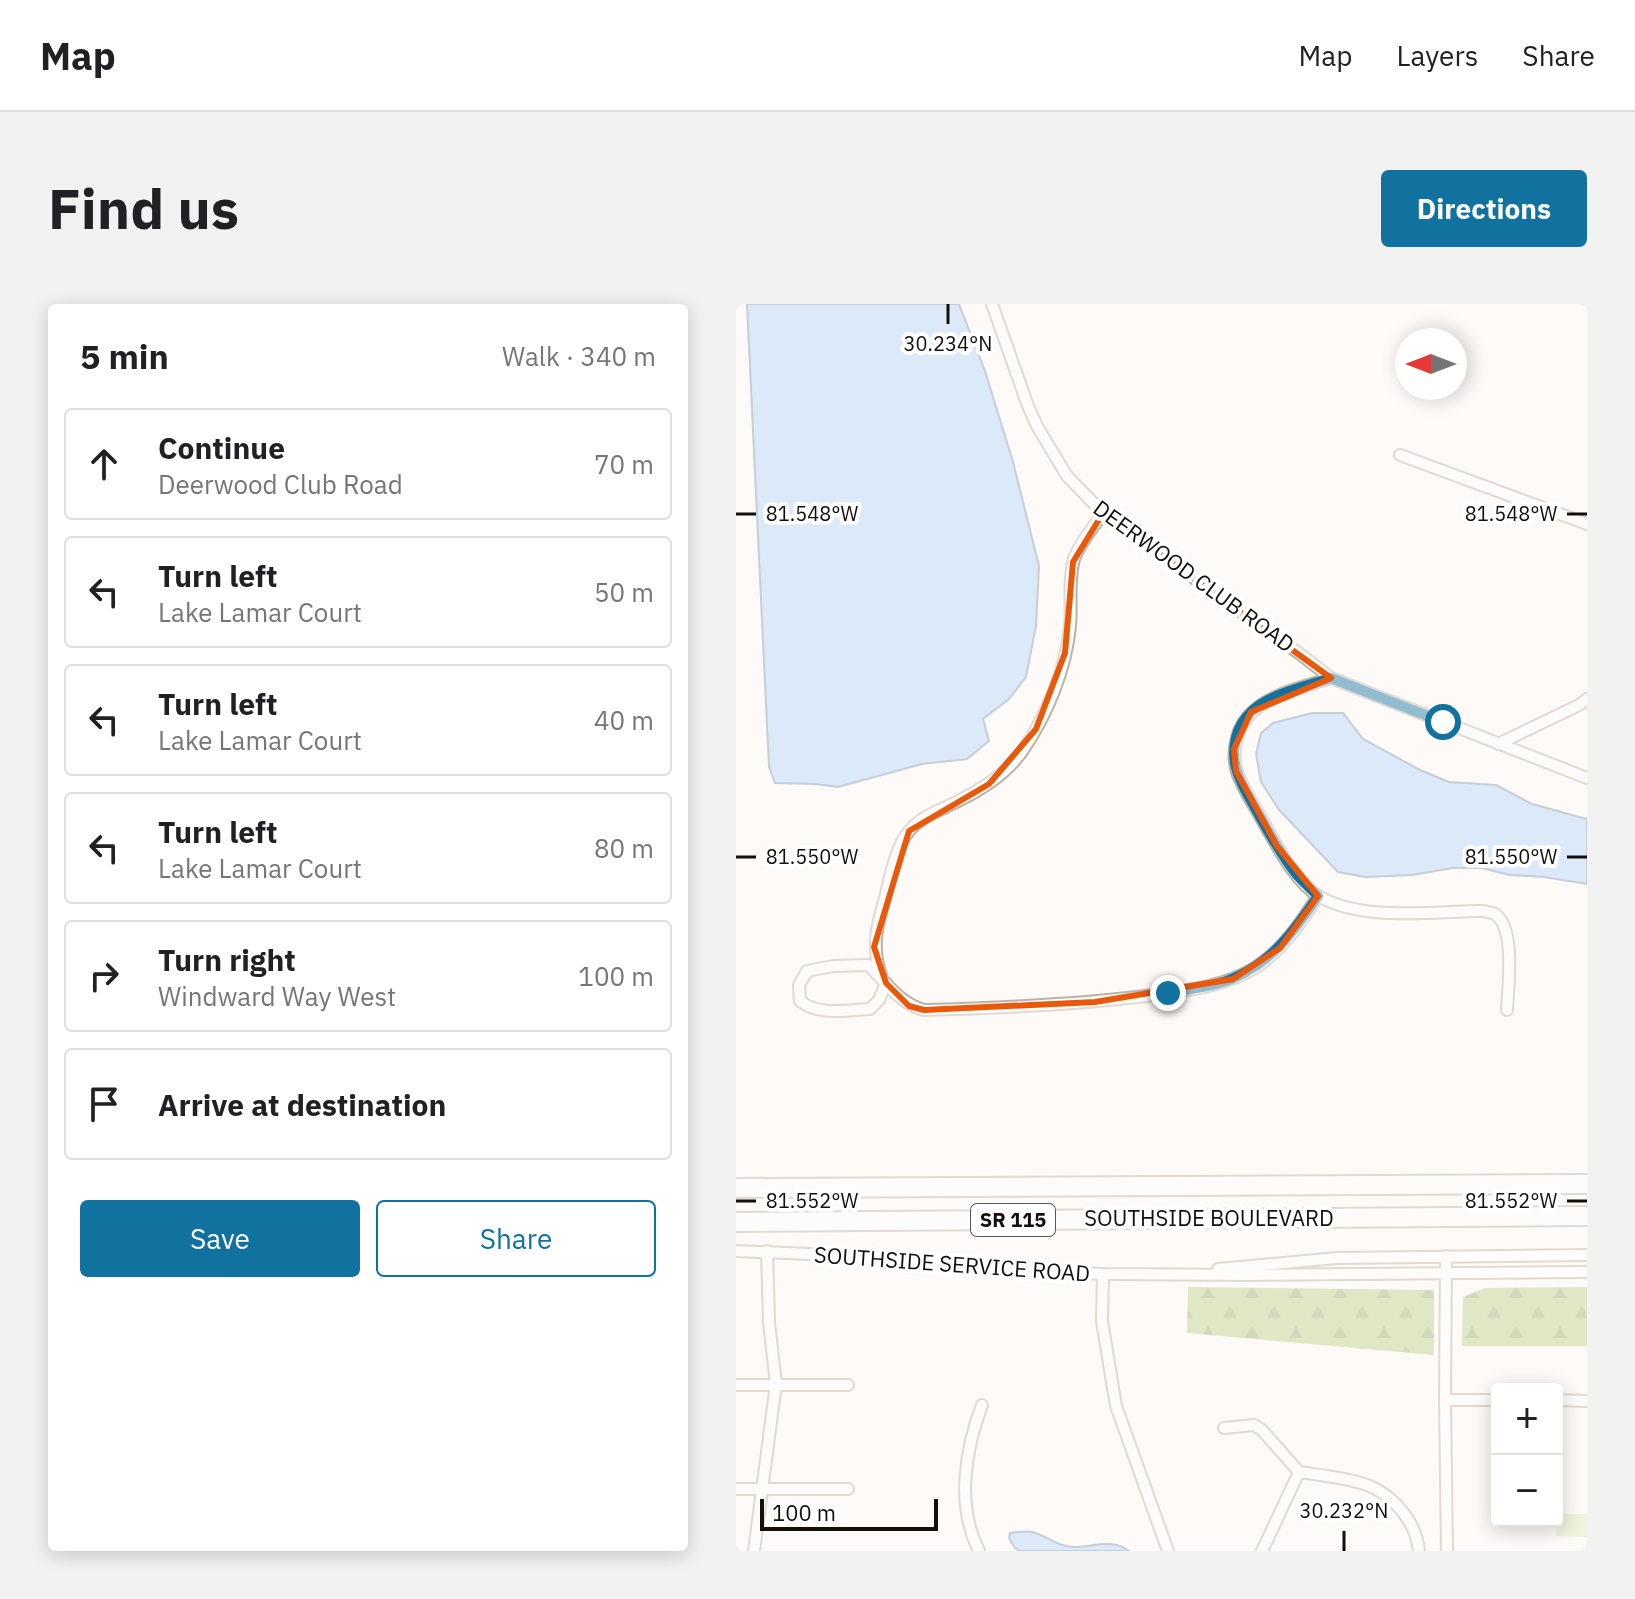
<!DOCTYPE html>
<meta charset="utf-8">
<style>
:root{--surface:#fff;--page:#f2f2f2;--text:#202124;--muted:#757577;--line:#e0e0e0;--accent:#11719f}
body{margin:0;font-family:"IBM Plex Sans",sans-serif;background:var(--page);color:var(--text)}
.controls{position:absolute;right:24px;bottom:24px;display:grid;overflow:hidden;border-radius:8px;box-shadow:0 4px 20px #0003}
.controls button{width:72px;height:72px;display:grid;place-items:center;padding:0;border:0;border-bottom:2px solid var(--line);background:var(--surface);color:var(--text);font:40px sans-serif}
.compass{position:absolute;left:659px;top:24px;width:72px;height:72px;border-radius:50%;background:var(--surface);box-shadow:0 4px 20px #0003;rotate:270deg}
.scale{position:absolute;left:24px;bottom:20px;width:178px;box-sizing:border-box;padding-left:8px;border:4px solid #140f0b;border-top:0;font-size:22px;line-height:28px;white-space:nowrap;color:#140f0b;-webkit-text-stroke:6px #fff;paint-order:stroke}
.stop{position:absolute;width:24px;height:24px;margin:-18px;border:6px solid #11719f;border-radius:50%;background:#fff}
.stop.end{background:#11719f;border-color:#fff;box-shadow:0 2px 8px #0008}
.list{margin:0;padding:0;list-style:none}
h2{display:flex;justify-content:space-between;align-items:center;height:104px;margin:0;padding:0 32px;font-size:34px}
h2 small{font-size:26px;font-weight:400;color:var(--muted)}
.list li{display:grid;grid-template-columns:52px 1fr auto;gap:24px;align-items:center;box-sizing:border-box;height:112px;margin:0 16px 16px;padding:0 16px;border:2px solid var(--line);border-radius:8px}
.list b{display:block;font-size:30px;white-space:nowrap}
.list p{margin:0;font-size:26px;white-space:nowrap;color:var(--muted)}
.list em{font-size:26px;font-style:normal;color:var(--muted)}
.actions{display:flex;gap:16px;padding:24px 32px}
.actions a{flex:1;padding:18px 0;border:2px solid var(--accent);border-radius:8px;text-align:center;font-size:28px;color:var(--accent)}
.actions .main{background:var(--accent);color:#fff}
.icon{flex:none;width:44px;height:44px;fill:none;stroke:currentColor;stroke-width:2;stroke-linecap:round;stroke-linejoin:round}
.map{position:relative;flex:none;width:851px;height:1247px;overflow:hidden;border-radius:8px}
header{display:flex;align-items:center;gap:48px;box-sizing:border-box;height:112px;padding:0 40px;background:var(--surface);border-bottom:2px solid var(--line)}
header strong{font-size:38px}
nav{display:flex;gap:44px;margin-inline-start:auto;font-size:28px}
.intro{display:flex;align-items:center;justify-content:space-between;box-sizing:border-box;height:192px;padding:0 48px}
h1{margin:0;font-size:56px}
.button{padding:20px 36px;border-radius:8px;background:var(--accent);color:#fff;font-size:28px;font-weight:700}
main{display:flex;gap:48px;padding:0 48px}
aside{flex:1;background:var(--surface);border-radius:8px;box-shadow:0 4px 20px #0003}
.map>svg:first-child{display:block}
.forest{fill:url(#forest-firs)}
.pitch{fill:#dbebb9}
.water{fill:#b4d4f8;stroke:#8499b1;stroke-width:2}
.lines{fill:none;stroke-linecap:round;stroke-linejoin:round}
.street-casing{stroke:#beb2a5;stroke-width:14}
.highway-casing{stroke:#beb2a5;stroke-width:22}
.street{stroke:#fff;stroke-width:10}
.highway{stroke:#fff;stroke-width:18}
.route{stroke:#11719f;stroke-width:10}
.marked{fill:none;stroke:#e8590c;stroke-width:6;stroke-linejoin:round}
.ticks{fill:none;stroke:#140f0b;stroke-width:3}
.labels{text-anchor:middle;stroke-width:8;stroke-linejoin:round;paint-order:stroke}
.shield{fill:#fff;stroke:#5a5754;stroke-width:2}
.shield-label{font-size:20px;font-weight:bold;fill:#140f0b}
.street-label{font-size:22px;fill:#140f0b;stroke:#fff}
.ticks-label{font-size:20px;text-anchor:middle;fill:#140f0b;stroke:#fff;stroke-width:8;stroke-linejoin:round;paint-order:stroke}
</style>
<header>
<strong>Map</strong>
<nav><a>Map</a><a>Layers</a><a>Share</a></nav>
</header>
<div class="intro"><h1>Find us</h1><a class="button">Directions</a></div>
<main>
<aside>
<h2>5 min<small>Walk · 340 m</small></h2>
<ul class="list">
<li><svg class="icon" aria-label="ahead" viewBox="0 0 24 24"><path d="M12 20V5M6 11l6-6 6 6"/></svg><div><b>Continue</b><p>Deerwood Club Road</p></div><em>70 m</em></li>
<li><svg class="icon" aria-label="left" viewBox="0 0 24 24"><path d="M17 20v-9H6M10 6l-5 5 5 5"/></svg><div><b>Turn left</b><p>Lake Lamar Court</p></div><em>50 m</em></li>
<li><svg class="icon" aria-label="left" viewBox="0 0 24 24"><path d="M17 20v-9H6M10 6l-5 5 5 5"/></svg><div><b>Turn left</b><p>Lake Lamar Court</p></div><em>40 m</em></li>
<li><svg class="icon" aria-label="left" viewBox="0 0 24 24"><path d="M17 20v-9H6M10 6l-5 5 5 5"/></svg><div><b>Turn left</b><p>Lake Lamar Court</p></div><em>80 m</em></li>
<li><svg class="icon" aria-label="right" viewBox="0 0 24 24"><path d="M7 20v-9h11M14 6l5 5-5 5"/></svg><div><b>Turn right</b><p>Windward Way West</p></div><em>100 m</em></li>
<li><svg class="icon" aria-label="arrive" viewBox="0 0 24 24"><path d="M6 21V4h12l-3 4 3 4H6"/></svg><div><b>Arrive at destination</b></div></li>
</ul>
<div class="actions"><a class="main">Save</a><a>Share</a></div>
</aside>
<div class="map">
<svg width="851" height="1247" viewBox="0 0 851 1247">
<defs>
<pattern id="forest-firs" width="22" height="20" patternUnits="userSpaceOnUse" patternTransform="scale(2)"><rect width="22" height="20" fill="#bad187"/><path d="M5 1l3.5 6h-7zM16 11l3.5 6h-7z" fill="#9fb273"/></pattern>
</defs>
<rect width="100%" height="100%" fill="#fdfaf8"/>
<g class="forest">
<polygon points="452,983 698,986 698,1051 451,1029"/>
<polygon points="851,983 851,1042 726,1042 727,993 749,984"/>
</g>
<polygon class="pitch" points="821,1210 851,1210 851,1233 820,1232"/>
<g class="water">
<polygon points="11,0 223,0 249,67 277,158 303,262 300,322 290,373 273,395 247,415 253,437 231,455 186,460 102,483 80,480 39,479 33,463"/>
<polygon points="576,409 607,409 627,435 684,466 713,478 760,481 796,500 851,515 851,580 808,573 773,571 746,564 717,564 676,571 629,573 602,568 543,506 525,478 520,450 525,429 537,419"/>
<path d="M283,1228C288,1228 292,1227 296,1228C312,1232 319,1242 338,1243C357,1243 376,1234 393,1247H284L279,1244L273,1234L274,1229Z"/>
</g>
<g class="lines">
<g class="street-casing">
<g id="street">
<polyline points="256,0 292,102 301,122 331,172 367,209 564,350 595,374 851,474"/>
<polyline points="664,151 851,220"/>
<path d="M595,374C560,386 508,394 500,438C498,447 498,458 501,468C507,486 520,504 529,521C542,544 561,580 584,593C630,618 696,607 746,607C748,607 757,609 759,610C780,624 772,684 771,706"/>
<polyline points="762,440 843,401 851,395"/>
<path d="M145,671C135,642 141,622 149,594C154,574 160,541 174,526C188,510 208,505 226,495C250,483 272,468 287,446C311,411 330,365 334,322C336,300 332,276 338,255C344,238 357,224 367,209"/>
<path d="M150,679L143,696L134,705C110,706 83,712 64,697L63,681L71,667L97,662L132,661C151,679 163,699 188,706C263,704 336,701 410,692C446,687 485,684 517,665C546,647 564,620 582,592"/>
<polyline points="0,947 120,952 256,965 367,970 515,971 851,968"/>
<polyline points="710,952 709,1096 711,1247"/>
<polyline points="482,965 601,954 851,951"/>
<polyline points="367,970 366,1017 380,1102 432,1247"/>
<polyline points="0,1081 112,1081"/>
<polyline points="709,1096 761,1096"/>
<polyline points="821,1096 851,1097"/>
<polyline points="488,1124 518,1121 526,1126 563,1168"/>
<path d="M563,1168C583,1171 605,1173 625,1179C654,1187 680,1216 683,1247"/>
<polyline points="0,1185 112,1185"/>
<polyline points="18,1247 40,1080 33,1018 31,947"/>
<path d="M243,1247C220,1202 229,1146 246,1101"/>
<polyline points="526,1247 563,1168"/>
</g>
</g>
<g class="highway-casing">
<g id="highway">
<polyline points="0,884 851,880"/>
<polyline points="0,918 851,912"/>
</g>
</g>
<use href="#street" class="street"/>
<use href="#highway" class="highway"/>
</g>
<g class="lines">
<path class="route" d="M432,689C449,686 466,684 481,680C530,666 555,632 582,592C575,585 567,578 560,570C544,550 531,525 518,502C511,490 503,477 500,464C495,444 500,421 516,407C534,390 571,382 595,374L707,418"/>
</g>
<path d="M0 0H851V1247H0ZM367,209L595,374L515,408L498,445L500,467L541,542L582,592L544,644L497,675L359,698L188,706L173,702L150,679L138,643L173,527L253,480L300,425L329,349L337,258Z" fill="#fdfaf8" fill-opacity=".55" fill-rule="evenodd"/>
<path class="marked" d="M367,209L595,374L515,408L498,445L500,467L541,542L582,592L544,644L497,675L359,698L188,706L173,702L150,679L138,643L173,527L253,480L300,425L329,349L337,258Z"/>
<path class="ticks" d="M212,0V20M0,210H20M831,210H851M0,553H20M831,553H851M0,897H20M831,897H851M608,1227V1247"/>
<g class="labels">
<rect class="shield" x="235" y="900" width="84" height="32" rx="6"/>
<g class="shield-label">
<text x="277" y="923">SR 115</text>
</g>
<g class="street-label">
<text transform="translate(458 272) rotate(36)" y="8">DEERWOOD CLUB ROAD</text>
<text x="473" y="922">SOUTHSIDE BOULEVARD</text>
<text transform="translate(216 960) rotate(4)" y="8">SOUTHSIDE SERVICE ROAD</text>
</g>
</g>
<g class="ticks-label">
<text x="212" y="47">30.234°N</text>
<text x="775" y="217">81.548°W</text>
<text x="76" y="217">81.548°W</text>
<text x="775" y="560">81.550°W</text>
<text x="76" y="560">81.550°W</text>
<text x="775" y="904">81.552°W</text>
<text x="76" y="904">81.552°W</text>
<text x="608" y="1214">30.232°N</text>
</g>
</svg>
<div class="controls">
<button>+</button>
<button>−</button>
</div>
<svg class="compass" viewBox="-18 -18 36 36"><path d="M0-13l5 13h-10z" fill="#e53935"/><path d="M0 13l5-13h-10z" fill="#757577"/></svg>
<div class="scale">100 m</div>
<div class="stop" style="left:707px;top:418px"></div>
<div class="stop end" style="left:432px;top:689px"></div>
</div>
</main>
